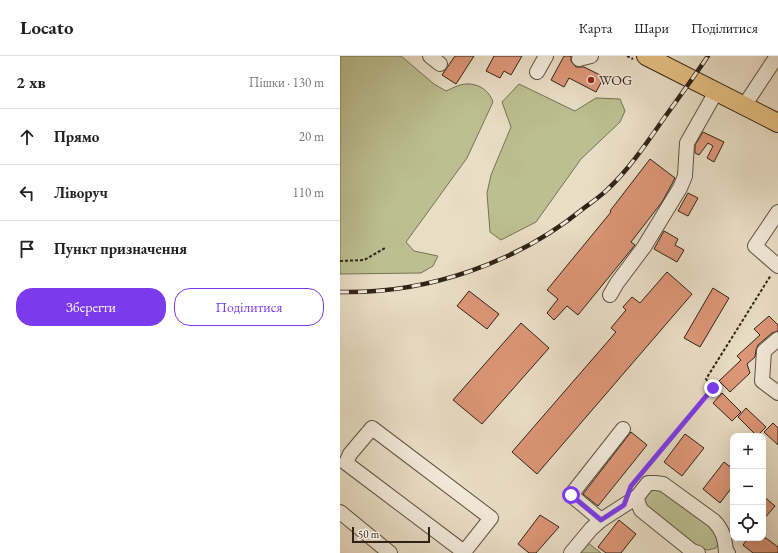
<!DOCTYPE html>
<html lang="uk">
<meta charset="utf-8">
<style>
:root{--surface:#fff;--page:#f2f2f2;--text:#222;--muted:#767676;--line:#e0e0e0;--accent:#7c3aed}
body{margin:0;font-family:"EB Garamond",serif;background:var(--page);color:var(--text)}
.controls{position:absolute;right:12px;bottom:12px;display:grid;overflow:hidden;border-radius:8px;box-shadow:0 4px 16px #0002}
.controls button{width:36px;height:36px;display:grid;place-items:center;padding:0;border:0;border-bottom:1px solid var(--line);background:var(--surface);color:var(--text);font:20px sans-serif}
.scale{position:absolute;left:12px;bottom:10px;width:78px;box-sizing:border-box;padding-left:4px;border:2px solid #302316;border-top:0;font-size:11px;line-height:14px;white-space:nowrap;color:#302316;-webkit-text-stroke:3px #f1e9d9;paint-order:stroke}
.stop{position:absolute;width:12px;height:12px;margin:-9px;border:3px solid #7c3aed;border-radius:50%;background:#fff}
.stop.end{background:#7c3aed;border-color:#fff;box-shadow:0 1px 4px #0008}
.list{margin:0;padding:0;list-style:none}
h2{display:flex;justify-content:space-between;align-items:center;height:52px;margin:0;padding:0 16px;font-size:17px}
h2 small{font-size:13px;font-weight:400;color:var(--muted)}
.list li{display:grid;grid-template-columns:26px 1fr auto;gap:12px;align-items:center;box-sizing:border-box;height:56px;padding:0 16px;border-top:1px solid var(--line)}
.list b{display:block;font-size:15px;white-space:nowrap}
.list em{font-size:13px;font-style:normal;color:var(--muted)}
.actions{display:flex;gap:8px;padding:12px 16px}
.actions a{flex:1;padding:9px 0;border:1px solid var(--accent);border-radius:16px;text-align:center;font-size:14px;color:var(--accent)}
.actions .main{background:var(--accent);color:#fff}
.icon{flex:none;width:22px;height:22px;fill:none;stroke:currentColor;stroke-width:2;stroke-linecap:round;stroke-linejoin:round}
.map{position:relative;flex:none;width:438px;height:497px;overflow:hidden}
header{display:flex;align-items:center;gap:24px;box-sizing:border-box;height:56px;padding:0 20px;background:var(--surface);border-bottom:1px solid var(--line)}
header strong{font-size:19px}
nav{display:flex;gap:22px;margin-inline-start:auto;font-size:14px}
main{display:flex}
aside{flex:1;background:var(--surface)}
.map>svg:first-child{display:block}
.green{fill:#bcbf91;stroke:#767154}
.building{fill:#dc9678;stroke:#302316}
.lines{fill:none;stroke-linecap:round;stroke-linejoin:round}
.minor-casing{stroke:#5e5242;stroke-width:16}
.major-casing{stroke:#302316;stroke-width:20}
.path{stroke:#302316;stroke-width:2;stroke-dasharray:3 2;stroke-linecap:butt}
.minor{stroke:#f1e9d9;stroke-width:14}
.major{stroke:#e4be82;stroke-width:18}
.rail-casing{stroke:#302316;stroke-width:4.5}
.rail{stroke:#f1e9d9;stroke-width:3;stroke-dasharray:9;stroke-linecap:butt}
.route{stroke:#7c3aed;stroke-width:5}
.poi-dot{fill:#8f2418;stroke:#f1e9d9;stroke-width:1.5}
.labels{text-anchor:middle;stroke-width:3;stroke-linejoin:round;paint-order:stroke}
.poi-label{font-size:14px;fill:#302316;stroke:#f1e9d9;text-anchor:start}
</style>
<header>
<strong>Locato</strong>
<nav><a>Карта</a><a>Шари</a><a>Поділитися</a></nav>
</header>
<main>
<aside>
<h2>2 хв<small>Пішки · 130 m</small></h2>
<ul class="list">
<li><svg class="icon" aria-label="ahead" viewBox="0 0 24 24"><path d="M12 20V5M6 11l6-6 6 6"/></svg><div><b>Прямо</b></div><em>20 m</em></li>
<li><svg class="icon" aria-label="left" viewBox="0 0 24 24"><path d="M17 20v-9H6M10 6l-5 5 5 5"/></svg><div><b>Ліворуч</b></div><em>110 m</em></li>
<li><svg class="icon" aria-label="arrive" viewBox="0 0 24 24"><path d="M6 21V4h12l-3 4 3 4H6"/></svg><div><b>Пункт призначення</b></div></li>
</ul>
<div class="actions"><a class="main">Зберегти</a><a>Поділитися</a></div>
</aside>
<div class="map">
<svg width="438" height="497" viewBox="0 0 438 497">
<rect width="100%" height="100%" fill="#e9ddc5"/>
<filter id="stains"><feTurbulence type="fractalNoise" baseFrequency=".005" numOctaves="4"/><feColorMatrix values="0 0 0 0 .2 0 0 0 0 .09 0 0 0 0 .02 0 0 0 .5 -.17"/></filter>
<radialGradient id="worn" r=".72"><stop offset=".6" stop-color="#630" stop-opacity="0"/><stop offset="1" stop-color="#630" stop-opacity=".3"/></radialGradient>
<g class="green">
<path d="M0,0H61L94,28L106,35C113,32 121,27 130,28C141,29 150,36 153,46L127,102L66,186L74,195L98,200L93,210L81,217L0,218Z"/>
<polygon points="179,28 235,55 256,42 280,43 285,55 280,66 241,103 196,166 161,184 150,176 147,137 151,119 171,71 162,46"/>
<polygon points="321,432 376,472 379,486 376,492 368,494 355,491 304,449 303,442 310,433"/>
<polygon points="247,486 261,497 239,497"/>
</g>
<g class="building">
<polygon points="115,0 134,0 116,28 102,19"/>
<polygon points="154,0 182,0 171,19 164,15 160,22 146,15"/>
<polygon points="224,0 231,0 231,5 236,11 244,11 264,21 256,36 229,22 224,31 211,24"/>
<polygon points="363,76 384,86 374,106 367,102 373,90 368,87 359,99 355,97 355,89"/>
<polygon points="310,103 335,122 332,128 322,146 291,186 295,189 238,259 227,250 214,264 207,257 218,243 207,234 271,156 270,155"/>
<polygon points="348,137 358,142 348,160 338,155"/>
<polygon points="324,175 338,183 335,189 344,194 337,206 314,193"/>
<polygon points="327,216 352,238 197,418 172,396 276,276 271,272 286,254 283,251 292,241 300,247"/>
<polygon points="373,232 389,242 360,291 344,282"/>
<polygon points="129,235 159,258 147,273 117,250"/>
<polygon points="429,260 438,269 438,275 432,277 418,289 416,294 415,301 407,308 410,317 390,336 379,325 401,304 397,300 420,279 414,273"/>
<polygon points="181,267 209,292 142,368 113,344"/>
<polygon points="382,337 401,356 392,365 373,347"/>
<polygon points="406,352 426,371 417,380 398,361"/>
<polygon points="433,367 438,372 438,389 424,376"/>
<polygon points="291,376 307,389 258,450 243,438"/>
<polygon points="345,378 364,392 342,420 324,406"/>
<polygon points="384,406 393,413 393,430 380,447 363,433"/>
<polygon points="423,440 435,450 423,464"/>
<polygon points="200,459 219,471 196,497 189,497 178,488"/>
<polygon points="279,464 296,478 281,497 266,497 258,491"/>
<polygon points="408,482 426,482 438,491 438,497 413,497 403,489"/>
</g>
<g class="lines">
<g class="minor-casing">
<g id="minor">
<polyline points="90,0 100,8"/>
<polyline points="239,3 251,0"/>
<polyline points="197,16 206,0"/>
<polyline points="404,50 437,0"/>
<polyline points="438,156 415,190 438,210"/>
<polyline points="270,239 277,227 304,191 340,132 345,120 347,87 376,36"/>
<polyline points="438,283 424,295 422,325 438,337"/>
<polyline points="0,456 50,497"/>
<polyline points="261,464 231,439 283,373"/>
<polyline points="123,497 124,496 151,462 32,372 10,398 6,407 124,496"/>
<polyline points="231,497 251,473 261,464 297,441"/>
<path d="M358,497L352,495L301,454L298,447L297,441L308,427H315L323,428L374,465C383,474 385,483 386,496L388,497"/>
</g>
</g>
<g class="major-casing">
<polyline id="major" points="306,0 438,67"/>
</g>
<g class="path">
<polyline points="287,0 293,3"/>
<polyline points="0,205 24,204 45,192"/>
<polyline points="302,417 373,333 366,323 431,219"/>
</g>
<use href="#minor" class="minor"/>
<use href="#major" class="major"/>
<g class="rail-casing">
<path id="rail" d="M0,236C87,238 177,207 244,152C252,146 261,140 268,133C289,113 306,88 322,65C338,43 353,22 368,0"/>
</g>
<use href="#rail" class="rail"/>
</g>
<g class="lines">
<polyline class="route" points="231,439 261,464 284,449 291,430 373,332"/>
</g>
<circle class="poi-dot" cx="251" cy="24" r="4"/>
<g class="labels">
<g class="poi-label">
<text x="259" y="29">WOG</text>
</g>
</g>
<rect width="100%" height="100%" filter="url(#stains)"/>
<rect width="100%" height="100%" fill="url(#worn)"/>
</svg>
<div class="controls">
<button>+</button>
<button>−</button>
<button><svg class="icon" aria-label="locate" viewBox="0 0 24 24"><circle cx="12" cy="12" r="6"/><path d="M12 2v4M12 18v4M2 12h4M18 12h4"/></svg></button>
</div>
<div class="scale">50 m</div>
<div class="stop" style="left:231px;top:439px"></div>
<div class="stop end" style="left:373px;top:332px"></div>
</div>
</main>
